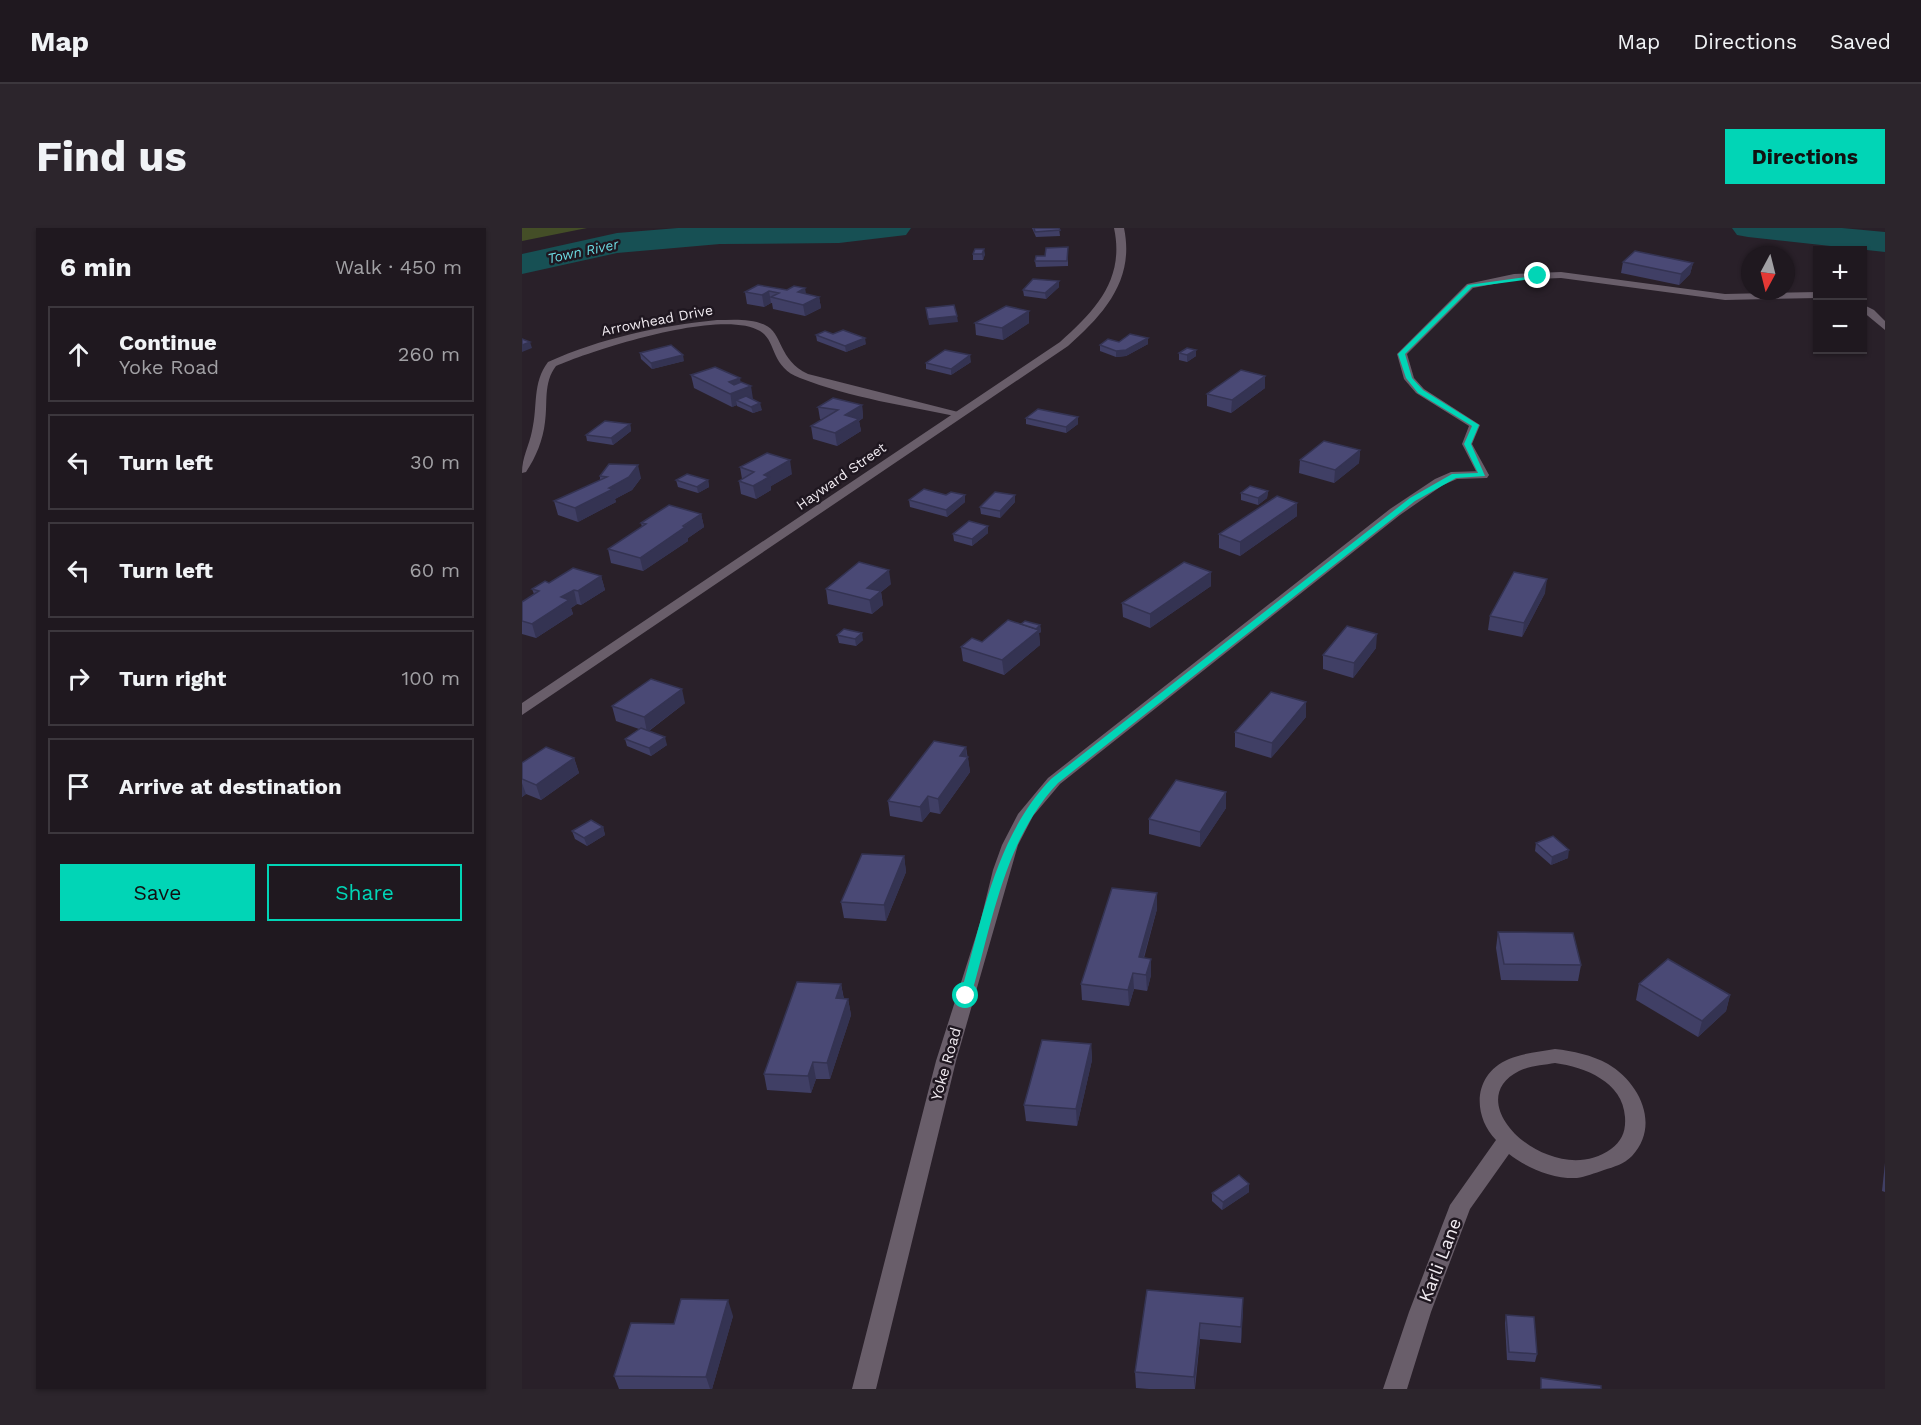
<!DOCTYPE html>
<meta charset="utf-8">
<style>
:root{--surface:#1f181f;--page:#2c252c;--text:#f1f3f6;--muted:#a1a0a4;--line:#3c373d;--accent:#01d5b6}
body{margin:0;font-family:"Work Sans",sans-serif;background:var(--page);color:var(--text)}
.controls{position:absolute;right:18px;top:18px;display:grid;overflow:hidden;border-radius:0px;box-shadow:0 2px 4px #0004}
.controls button{width:54px;height:54px;display:grid;place-items:center;padding:0;border:0;border-bottom:2px solid var(--line);background:var(--surface);color:var(--text);font:30px sans-serif}
.compass{position:absolute;left:1219px;top:18px;width:54px;height:54px;border-radius:50%;background:var(--surface);box-shadow:0 2px 4px #0004;rotate:187deg}
.stop{position:absolute;width:18px;height:18px;margin:-14px;border:4px solid #01d5b6;border-radius:50%;background:#fff}
.stop.end{background:#01d5b6;border-color:#fff;box-shadow:0 2px 6px #0008}
.list{margin:0;padding:0;list-style:none}
h2{display:flex;justify-content:space-between;align-items:center;height:78px;margin:0;padding:0 24px;font-size:26px}
h2 small{font-size:20px;font-weight:400;color:var(--muted)}
.list li{display:grid;grid-template-columns:39px 1fr auto;gap:18px;align-items:center;box-sizing:border-box;height:96px;margin:0 12px 12px;padding:0 12px;border:2px solid var(--line);border-radius:0px}
.list b{display:block;font-size:22px;white-space:nowrap}
.list p{margin:0;font-size:20px;white-space:nowrap;color:var(--muted)}
.list em{font-size:20px;font-style:normal;color:var(--muted)}
.actions{display:flex;gap:12px;padding:18px 24px}
.actions a{flex:1;padding:14px 0;border:2px solid var(--accent);border-radius:0px;text-align:center;font-size:21px;color:var(--accent)}
.actions .main{background:var(--accent);color:#111}
.icon{flex:none;width:33px;height:33px;fill:none;stroke:currentColor;stroke-width:2;stroke-linecap:round;stroke-linejoin:round}
.map{position:relative;flex:none;width:1363px;height:1161px;overflow:hidden;border-radius:0px}
header{display:flex;align-items:center;gap:36px;box-sizing:border-box;height:84px;padding:0 30px;background:var(--surface);border-bottom:2px solid var(--line)}
header strong{font-size:28px}
nav{display:flex;gap:33px;margin-inline-start:auto;font-size:21px}
.intro{display:flex;align-items:center;justify-content:space-between;box-sizing:border-box;height:144px;padding:0 36px}
h1{margin:0;font-size:42px}
.button{padding:15px 27px;border-radius:0px;background:var(--accent);color:#111;font-size:21px;font-weight:700}
main{display:flex;gap:36px;padding:0 36px}
aside{flex:1;background:var(--surface);border-radius:0px;box-shadow:0 2px 4px #0004}
.map>svg:first-child{display:block}
.green{fill:#444e27}
.lines{fill:none;stroke-linecap:round;stroke-linejoin:round}
.river{fill:#175054;fill-rule:evenodd}
.service{fill:#695e6a;fill-rule:evenodd}
.minor{fill:#695e6a;fill-rule:evenodd}
.tertiary{fill:#695e6a;fill-rule:evenodd}
.wall{fill:#403f65}
.shaded-wall{fill:#343352}
.building{fill:#4a4975;stroke:#343352;stroke-width:1.5}
.route{fill:#01d5b6}
.labels{text-anchor:middle;stroke-width:5;stroke-linejoin:round;paint-order:stroke}
.far-water-label{font-size:14px;font-style:italic;fill:#6bdae1;stroke:#1f1720}
.far-street-label{font-size:14px;fill:#f0eaf0;stroke:#1f1720}
.street-label{font-size:15px;fill:#f0eaf0;stroke:#1f1720}
.near-street-label{font-size:18px;fill:#f0eaf0;stroke:#1f1720}
</style>
<header>
<strong>Map</strong>
<nav><a>Map</a><a>Directions</a><a>Saved</a></nav>
</header>
<div class="intro"><h1>Find us</h1><a class="button">Directions</a></div>
<main>
<aside>
<h2>6 min<small>Walk · 450 m</small></h2>
<ul class="list">
<li><svg class="icon" aria-label="ahead" viewBox="0 0 24 24"><path d="M12 20V5M6 11l6-6 6 6"/></svg><div><b>Continue</b><p>Yoke Road</p></div><em>260 m</em></li>
<li><svg class="icon" aria-label="left" viewBox="0 0 24 24"><path d="M17 20v-9H6M10 6l-5 5 5 5"/></svg><div><b>Turn left</b></div><em>30 m</em></li>
<li><svg class="icon" aria-label="left" viewBox="0 0 24 24"><path d="M17 20v-9H6M10 6l-5 5 5 5"/></svg><div><b>Turn left</b></div><em>60 m</em></li>
<li><svg class="icon" aria-label="right" viewBox="0 0 24 24"><path d="M7 20v-9h11M14 6l5 5-5 5"/></svg><div><b>Turn right</b></div><em>100 m</em></li>
<li><svg class="icon" aria-label="arrive" viewBox="0 0 24 24"><path d="M6 21V4h12l-3 4 3 4H6"/></svg><div><b>Arrive at destination</b></div></li>
</ul>
<div class="actions"><a class="main">Save</a><a>Share</a></div>
</aside>
<div class="map">
<svg width="1363" height="1161" viewBox="0 0 1363 1161">
<rect width="100%" height="100%" fill="#292029"/>
<polygon class="green" points="0,0 65,0 0,13"/>
<g class="lines">
<g class="river">
<polygon points="156,0 389,0 384,7 317,15 198,16 95,25 0,46 0,26 95,5"/>
<polygon points="1210,0 1320,0 1363,4 1363,24 1226,9 1215,7"/>
</g>
<g class="service">
<polygon points="1039,44 1203,66 1296,64 1296,70 1203,72 1039,50 992,52 951,60 885,126 892,150 902,161 958,197 950,216 967,247 961,250 957,249 940,216 947,198 894,165 882,151 875,126 945,56 992,46"/>
<polygon points="1340,76 1352,82 1363,93 1363,102 1340,83"/>
</g>
<g class="minor">
<path d="M195,92C210,92 228,90 243,97C261,105 256,132 286,146L444,186L438,189C385,178 329,170 278,150C248,139 255,113 238,103C200,80 73,121 34,138C21,155 26,175 23,194C21,212 14,229 4,244L0,245C0,229 7,218 10,203C16,178 10,155 26,134C79,110 137,98 195,92Z"/>
<polygon points="961,243 967,247 965,250 935,251 921,257 878,287 538,556 511,588 496,617 434,833 354,1161 330,1161 414,833 458,695 471,642 480,617 496,586 526,550 868,281 913,251 929,244"/>
<path d="M1033,821C1051,823 1070,827 1086,836C1117,854 1139,897 1110,928C1102,936 1092,939 1082,942C1073,945 1063,949 1055,950C1031,951 1005,940 987,926L948,981L909,1084L885,1161H861L887,1084L928,977L974,912C950,887 951,846 987,831C1001,825 1018,824 1033,821ZM1033,835C1063,839 1101,854 1103,889C1104,903 1100,913 1089,921C1031,963 933,875 997,843C1007,838 1022,837 1033,835Z"/>
</g>
<path class="tertiary" d="M592,0H602C613,52 582,86 546,118L0,487V475L538,114C574,82 603,51 592,0Z"/>
</g>
<g class="wall">
<polygon points="510,0 537,0 538,8 514,9"/>
<polygon points="546,19 546,38 514,39 513,33 523,28"/>
<polygon points="451,26 463,26 461,32 451,32"/>
<polygon points="1101,34 1171,35 1168,46 1157,57 1099,45"/>
<polygon points="236,57 297,69 299,80 283,88 251,81 250,75 249,75 242,79 225,76 223,64"/>
<polygon points="537,59 524,71 502,68 501,62"/>
<polygon points="453,95 507,95 481,112 454,107"/>
<polygon points="311,106 344,116 324,124 295,113 294,107"/>
<polygon points="626,110 626,116 604,128 594,129 578,123 578,117"/>
<polygon points="674,122 674,128 665,134 657,132 657,125"/>
<polygon points="118,125 162,133 130,141 119,131"/>
<polygon points="449,134 429,147 404,141 404,135"/>
<polygon points="169,147 218,150 218,154 231,171 230,171 240,182 231,185 215,178 215,177 210,179 172,160"/>
<polygon points="743,160 709,185 685,178 685,166"/>
<polygon points="340,177 341,190 337,193 339,203 315,218 291,211 289,198 300,192 298,191 296,179"/>
<polygon points="504,190 556,196 544,205 504,196"/>
<polygon points="108,196 109,203 91,217 65,213 64,207"/>
<polygon points="838,222 837,235 812,255 777,245 778,232"/>
<polygon points="218,239 270,246 249,258 249,262 234,271 219,266 217,253 220,251"/>
<polygon points="78,248 119,250 110,262 93,271 94,274 56,294 36,287 32,273 78,252"/>
<polygon points="154,252 186,252 187,259 176,265 156,259"/>
<polygon points="746,263 745,270 736,277 719,272 719,265"/>
<polygon points="424,267 443,267 443,274 425,289 388,279 387,272"/>
<polygon points="493,274 478,290 459,286 458,279"/>
<polygon points="775,275 775,288 718,328 697,320 697,306"/>
<polygon points="179,286 182,299 166,310 166,313 121,343 89,335 86,321 120,299 119,295"/>
<polygon points="466,305 450,318 432,313 431,306"/>
<polygon points="689,344 689,358 628,400 601,389 600,375"/>
<polygon points="79,348 83,362 59,377 55,376 49,380 51,386 14,410 0,406 0,374 12,366 10,361 27,355"/>
<polygon points="369,356 359,364 361,377 350,386 306,376 304,361"/>
<polygon points="1023,365 1000,409 966,402 968,388"/>
<polygon points="499,396 518,397 519,404 517,405 518,417 482,447 441,433 439,419 460,414"/>
<polygon points="315,407 341,412 334,418 317,415"/>
<polygon points="854,420 831,450 801,441 801,427"/>
<polygon points="163,475 127,503 145,517 129,528 105,518 103,511 117,501 94,493 90,478"/>
<polygon points="784,489 749,530 713,519 713,504"/>
<polygon points="444,519 448,544 418,586 408,584 400,594 368,588 366,573"/>
<polygon points="52,530 57,545 19,572 4,566 0,569 0,535"/>
<polygon points="704,564 704,580 678,619 627,606 627,591"/>
<polygon points="81,599 83,607 65,618 53,611 50,603"/>
<polygon points="1014,615 1046,630 1029,637 1013,623"/>
<polygon points="382,628 384,644 364,693 322,690 319,674"/>
<polygon points="635,681 622,730 629,731 629,747 625,763 612,761 607,778 560,772 559,756"/>
<polygon points="976,704 1059,737 1056,753 979,752 974,720"/>
<polygon points="319,756 322,771 326,771 329,787 308,851 294,851 289,865 245,862 242,846"/>
<polygon points="1117,756 1208,767 1204,783 1176,809 1114,772"/>
<polygon points="569,816 570,832 555,898 504,893 502,877"/>
<polygon points="1363,935 1363,964 1360,963"/>
<polygon points="727,956 727,964 700,982 690,973 690,965"/>
<polygon points="625,1062 721,1070 719,1115 678,1111 673,1161 627,1161 614,1160 613,1144"/>
<polygon points="984,1087 1015,1126 1013,1134 985,1132 983,1095"/>
<polygon points="211,1088 190,1161 97,1161 92,1148 152,1096"/>
</g>
<g class="shaded-wall">
<polygon points="462,21 463,26 461,32 460,26"/>
<polygon points="1171,35 1168,46 1157,57 1159,46"/>
<polygon points="537,53 537,59 524,71 523,65"/>
<polygon points="283,60 285,71 276,64"/>
<polygon points="247,63 249,75 242,79 240,67"/>
<polygon points="297,69 299,80 283,88 281,77"/>
<polygon points="507,83 507,95 481,112 480,100"/>
<polygon points="435,88 436,94 407,97 406,91"/>
<polygon points="343,110 344,116 324,124 323,118"/>
<polygon points="626,110 626,116 604,128 594,129 594,123"/>
<polygon points="8,114 10,120 0,124 0,117"/>
<polygon points="674,122 674,128 665,134 665,127"/>
<polygon points="161,127 162,133 130,141 129,135"/>
<polygon points="448,127 449,134 429,147 429,141"/>
<polygon points="743,148 743,160 709,185 710,172"/>
<polygon points="218,150 220,162 229,158 231,171 220,175 214,172 215,177 210,179 207,154"/>
<polygon points="238,175 240,182 231,185 229,179"/>
<polygon points="340,177 341,190 337,193 339,203 315,218 313,205 323,187"/>
<polygon points="556,189 556,196 544,205 544,199"/>
<polygon points="108,196 109,203 91,217 89,210"/>
<polygon points="838,222 837,235 812,255 813,242"/>
<polygon points="268,232 270,246 249,258 249,262 234,271 231,258 242,247"/>
<polygon points="116,237 119,250 110,262 93,271 94,274 56,294 53,280 87,260"/>
<polygon points="186,252 187,259 176,265 175,259"/>
<polygon points="746,263 745,270 736,277 736,270"/>
<polygon points="443,267 443,274 425,289 424,282"/>
<polygon points="493,267 493,274 478,290 478,283"/>
<polygon points="775,275 775,288 718,328 718,314"/>
<polygon points="179,286 182,299 166,310 166,313 121,343 118,330"/>
<polygon points="466,298 466,305 450,318 450,311"/>
<polygon points="367,342 369,356 359,364 361,377 350,386 345,360"/>
<polygon points="689,344 689,358 628,400 628,386"/>
<polygon points="79,348 83,362 59,377 56,363"/>
<polygon points="1025,351 1023,365 1000,409 1002,395"/>
<polygon points="52,362 55,376 49,380 51,386 14,410 10,396 39,369"/>
<polygon points="518,397 519,404 517,405 518,417 482,447 480,432"/>
<polygon points="340,405 341,412 334,418 333,411"/>
<polygon points="855,406 854,420 831,450 832,435"/>
<polygon points="160,461 163,475 125,504 122,489"/>
<polygon points="784,474 784,489 749,530 750,515"/>
<polygon points="143,509 145,517 129,528 127,520"/>
<polygon points="444,519 445,531 446,529 448,544 418,586 416,571 438,528"/>
<polygon points="52,530 57,545 19,572 14,557"/>
<polygon points="0,555 4,566 0,569"/>
<polygon points="704,564 704,580 678,619 678,604"/>
<polygon points="406,568 408,584 400,594 398,579"/>
<polygon points="81,599 83,607 65,618 62,610"/>
<polygon points="1047,622 1046,630 1029,637 1030,629"/>
<polygon points="382,628 384,644 364,693 362,677"/>
<polygon points="635,665 635,681 617,745 617,729"/>
<polygon points="629,731 629,747 625,763 624,747"/>
<polygon points="611,745 612,761 607,778 606,762"/>
<polygon points="319,756 322,773 314,770"/>
<polygon points="1208,767 1204,783 1176,809 1180,793"/>
<polygon points="326,771 329,787 308,851 305,835"/>
<polygon points="569,816 570,832 555,898 554,881"/>
<polygon points="291,834 294,851 289,865 286,848"/>
<polygon points="727,956 727,964 700,982 701,974"/>
<polygon points="721,1070 721,1086 719,1115 719,1099"/>
<polygon points="206,1072 211,1088 190,1161 188,1161 184,1149"/>
<polygon points="678,1095 678,1111 672,1161 672,1149"/>
</g>
<g class="building">
<polygon points="512,0 537,0 538,2 513,4"/>
<polygon points="546,19 545,33 513,33 514,28 523,28 524,20"/>
<polygon points="453,21 462,21 460,26 451,26"/>
<polygon points="1113,23 1171,35 1159,46 1101,34"/>
<polygon points="511,51 537,53 523,65 501,62"/>
<polygon points="236,57 265,62 272,58 283,60 276,64 297,69 281,77 249,69 257,65 247,63 240,67 223,64"/>
<polygon points="432,77 435,88 406,91 404,80"/>
<polygon points="484,78 507,83 480,100 453,95"/>
<polygon points="321,102 343,110 323,118 294,107 303,103 311,106"/>
<polygon points="608,106 626,110 604,122 594,123 578,117 586,111 597,114"/>
<polygon points="0,111 8,114 0,117"/>
<polygon points="149,117 161,127 129,135 118,125"/>
<polygon points="665,120 674,122 665,127 657,125"/>
<polygon points="423,122 448,127 429,141 404,135"/>
<polygon points="193,139 218,150 207,154 212,157 219,154 229,158 208,166 169,147"/>
<polygon points="719,142 743,148 710,172 685,166"/>
<polygon points="224,168 238,175 229,179 214,172"/>
<polygon points="311,170 340,177 323,187 337,191 313,205 289,198 316,182 296,179"/>
<polygon points="516,181 556,189 544,199 504,190"/>
<polygon points="83,193 108,196 89,210 64,207"/>
<polygon points="802,213 838,222 813,242 778,232"/>
<polygon points="245,225 268,232 242,247 247,249 231,258 217,253 232,244 218,239"/>
<polygon points="87,236 116,237 107,249 87,260 91,261 53,280 32,273 85,249 78,248"/>
<polygon points="165,246 186,252 175,259 154,252"/>
<polygon points="728,258 746,263 736,270 719,265"/>
<polygon points="402,261 424,267 429,264 443,267 424,282 387,272"/>
<polygon points="473,264 493,267 478,283 458,279"/>
<polygon points="755,268 775,275 718,314 697,306"/>
<polygon points="147,277 179,286 161,298 163,299 118,330 86,321 124,296 119,295"/>
<polygon points="447,293 466,298 450,311 431,306"/>
<polygon points="337,334 367,342 345,360 359,363 348,372 304,361"/>
<polygon points="662,334 689,344 628,386 600,375"/>
<polygon points="51,340 79,348 56,363 52,362 39,369 47,372 10,396 0,393 0,374 17,363 10,361 23,353 27,355"/>
<polygon points="992,344 1025,351 1002,395 968,388"/>
<polygon points="486,392 517,402 480,432 439,419 450,410 460,414"/>
<polygon points="503,393 518,397 514,401 499,396"/>
<polygon points="825,398 855,406 832,435 801,427"/>
<polygon points="322,401 340,405 333,411 315,407"/>
<polygon points="129,451 160,461 122,489 90,478"/>
<polygon points="749,464 784,474 750,515 713,504"/>
<polygon points="119,500 143,509 127,520 103,511"/>
<polygon points="412,513 444,519 438,528 446,529 416,571 406,568 398,579 366,573"/>
<polygon points="24,519 52,530 14,557 0,551 0,535"/>
<polygon points="654,552 704,564 678,604 627,591"/>
<polygon points="69,592 81,599 62,610 50,603"/>
<polygon points="1031,608 1047,622 1030,629 1014,615"/>
<polygon points="340,626 382,628 362,677 319,674"/>
<polygon points="590,660 635,665 617,729 629,731 624,747 611,745 606,762 559,756"/>
<polygon points="976,704 1051,705 1059,737 982,736"/>
<polygon points="1146,731 1208,767 1180,793 1117,756"/>
<polygon points="275,754 319,756 314,770 326,771 305,835 291,834 286,848 242,846"/>
<polygon points="520,812 569,816 554,881 502,877"/>
<polygon points="717,947 727,956 701,974 690,965"/>
<polygon points="625,1062 721,1070 719,1099 678,1095 672,1149 613,1144"/>
<polygon points="159,1071 206,1072 184,1149 92,1148 109,1095 152,1096"/>
<polygon points="984,1087 1012,1089 1015,1126 987,1124"/>
<polygon points="1019,1150 1079,1158 1079,1161 1019,1161"/>
</g>
<path class="route" d="M1018,47L1016,50L950,59L883,126L890,150L901,162L957,197L949,216L963,248L934,250L893,273L536,555C482,612 470,696 449,768L444,772L440,771L438,768C460,693 473,609 529,551L888,270L930,246L956,245L942,216L950,198L896,165L884,150L876,126L946,57Z"/>
<g class="labels">
<g class="far-water-label">
<text transform="translate(61 23) rotate(-12)" y="5">Town River</text>
</g>
<g class="far-street-label">
<text transform="translate(135 92) rotate(-11)" y="5">Arrowhead Drive</text>
<text transform="translate(319 248) rotate(-35)" y="5">Hayward Street</text>
</g>
<g class="street-label">
<text transform="translate(424 836) rotate(-74)" y="5">Yoke Road</text>
</g>
<g class="near-street-label">
<text transform="translate(918 1032) rotate(-69)" y="6">Karli Lane</text>
</g>
</g>
</svg>
<div class="controls">
<button>+</button>
<button>−</button>
</div>
<svg class="compass" viewBox="-18 -18 36 36"><path d="M0-13l5 13h-10z" fill="#e53935"/><path d="M0 13l5-13h-10z" fill="#a1a0a4"/></svg>
<div class="stop" style="left:444px;top:768px"></div>
<div class="stop end" style="left:1016px;top:48px"></div>
</div>
</main>
